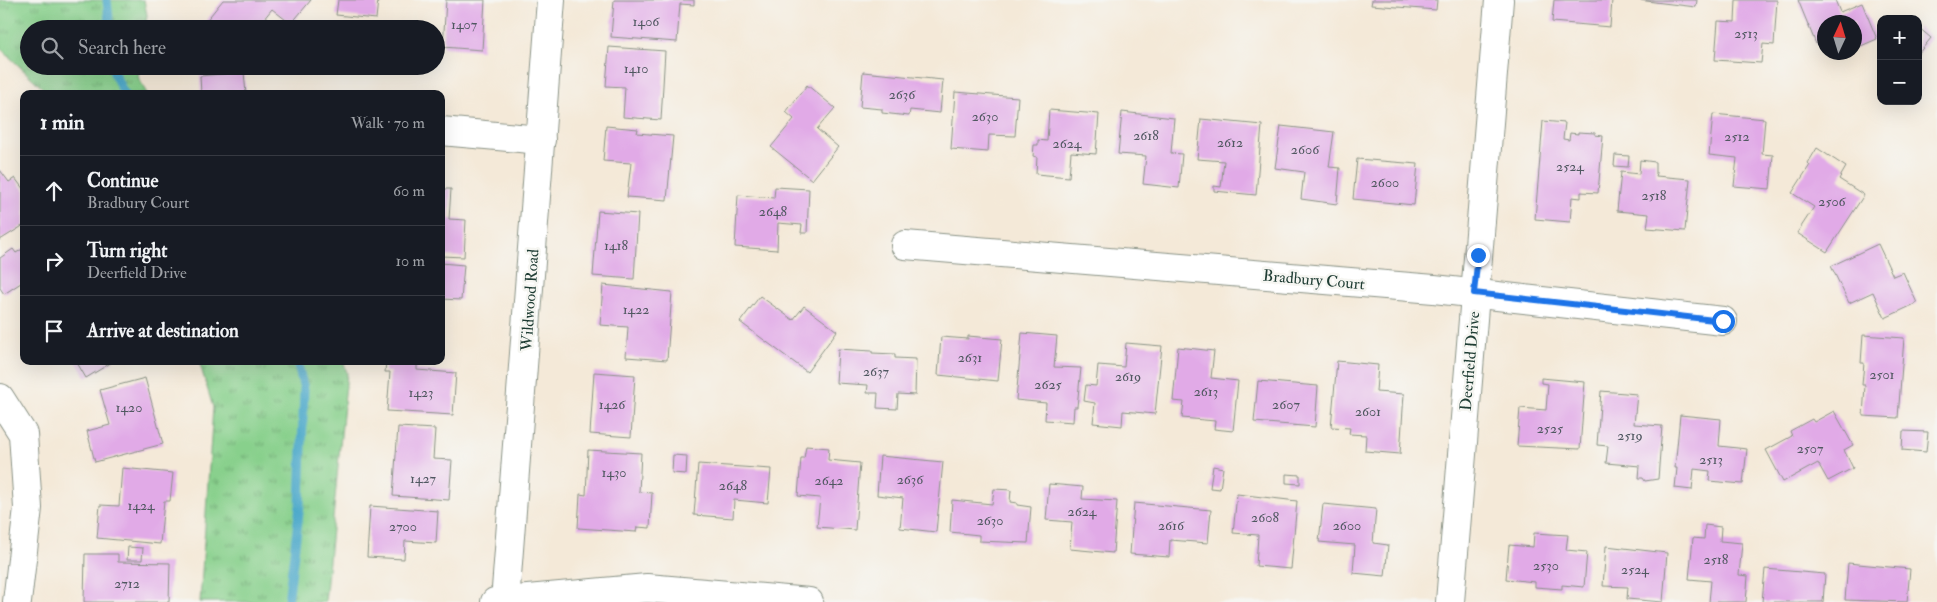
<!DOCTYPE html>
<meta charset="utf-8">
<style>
:root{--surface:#171b24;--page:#242831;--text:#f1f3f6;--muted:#9ea1a6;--line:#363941}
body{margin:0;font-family:"IM FELL Double Pica",serif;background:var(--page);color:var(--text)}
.controls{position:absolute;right:15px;top:15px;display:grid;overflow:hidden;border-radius:10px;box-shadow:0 5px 20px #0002}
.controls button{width:45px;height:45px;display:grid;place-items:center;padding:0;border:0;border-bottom:1px solid var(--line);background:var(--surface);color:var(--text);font:25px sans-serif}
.compass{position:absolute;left:1817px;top:15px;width:45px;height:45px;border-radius:50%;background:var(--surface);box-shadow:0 5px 20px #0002;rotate:4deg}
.stop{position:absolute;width:15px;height:15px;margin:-11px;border:4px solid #1a73e8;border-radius:50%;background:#fff}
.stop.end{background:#1a73e8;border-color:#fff;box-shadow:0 1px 5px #0008}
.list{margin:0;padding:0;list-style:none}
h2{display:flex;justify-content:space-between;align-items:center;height:65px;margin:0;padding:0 20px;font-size:21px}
h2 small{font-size:16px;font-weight:400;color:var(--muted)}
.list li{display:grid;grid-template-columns:32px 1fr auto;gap:15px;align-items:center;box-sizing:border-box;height:70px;padding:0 20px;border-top:1px solid var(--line)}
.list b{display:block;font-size:19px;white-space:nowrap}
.list p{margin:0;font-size:16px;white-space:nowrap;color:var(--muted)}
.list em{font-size:16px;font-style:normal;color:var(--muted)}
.icon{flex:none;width:28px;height:28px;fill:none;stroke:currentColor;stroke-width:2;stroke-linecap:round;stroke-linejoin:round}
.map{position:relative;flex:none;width:1937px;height:602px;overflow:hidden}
.search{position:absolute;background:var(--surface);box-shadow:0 5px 20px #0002;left:20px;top:20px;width:425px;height:55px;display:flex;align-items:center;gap:12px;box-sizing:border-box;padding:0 18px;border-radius:28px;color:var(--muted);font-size:19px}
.panel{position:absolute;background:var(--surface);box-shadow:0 5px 20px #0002;left:20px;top:90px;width:425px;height:275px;border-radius:10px}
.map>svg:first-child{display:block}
.grass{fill:url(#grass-tufts);stroke:#548660}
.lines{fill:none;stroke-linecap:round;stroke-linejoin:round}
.stream{stroke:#4aa7c9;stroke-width:9}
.building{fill:#e1aae7}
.minor-casing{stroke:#8a9386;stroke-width:30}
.minor{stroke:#fff;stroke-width:28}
.route{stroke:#1a73e8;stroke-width:6}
.labels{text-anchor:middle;stroke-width:5;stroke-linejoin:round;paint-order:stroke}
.number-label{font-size:14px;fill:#505861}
.street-label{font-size:16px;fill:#1f3d34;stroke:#f6f6f2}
</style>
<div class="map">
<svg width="1937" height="602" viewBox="0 0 1937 602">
<defs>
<pattern id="grass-tufts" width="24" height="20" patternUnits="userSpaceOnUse" patternTransform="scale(1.25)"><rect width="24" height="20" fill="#88d08c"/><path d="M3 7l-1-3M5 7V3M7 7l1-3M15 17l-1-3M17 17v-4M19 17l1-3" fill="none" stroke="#6faa73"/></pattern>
</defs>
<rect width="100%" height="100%" fill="#f6f6f2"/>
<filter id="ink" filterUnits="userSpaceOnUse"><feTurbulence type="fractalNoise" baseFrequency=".02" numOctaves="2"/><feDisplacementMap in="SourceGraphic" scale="10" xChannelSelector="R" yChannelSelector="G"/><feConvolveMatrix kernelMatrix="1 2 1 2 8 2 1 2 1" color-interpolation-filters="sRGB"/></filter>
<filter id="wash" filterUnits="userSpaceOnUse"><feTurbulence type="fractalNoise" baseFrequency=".0096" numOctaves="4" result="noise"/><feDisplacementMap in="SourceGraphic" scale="20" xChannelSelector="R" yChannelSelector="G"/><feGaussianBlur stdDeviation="1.12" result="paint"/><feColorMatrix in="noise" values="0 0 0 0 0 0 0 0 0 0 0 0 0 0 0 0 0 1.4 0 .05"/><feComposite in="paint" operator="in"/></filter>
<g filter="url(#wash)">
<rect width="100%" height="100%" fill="#f4e9d8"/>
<g class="grass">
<polygon points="0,0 144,0 147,15 145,29 29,29 29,66 140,66 138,77 147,94 49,94 0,48"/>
<polygon points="199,361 343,361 347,373 325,602 200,602 213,407"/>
</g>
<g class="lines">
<g class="stream">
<polyline points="107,0 110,29"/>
<polyline points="113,66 114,73 124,94"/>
<polyline points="288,602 300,505 304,389 297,361"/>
</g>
</g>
<g id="blocks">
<g class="building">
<polygon points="223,0 311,0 291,24 272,9 263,20 274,29 215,29 206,21"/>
<polygon points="338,0 378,0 376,19 336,15"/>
<polygon points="446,0 485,0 482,50 443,47"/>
<polygon points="614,0 694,0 694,5 680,4 677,42 611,37"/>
<polygon points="1372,0 1437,0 1436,10 1371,5"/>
<polygon points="1554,0 1612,0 1610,27 1552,22"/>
<polygon points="1638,0 1697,0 1696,7"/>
<polygon points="1736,0 1777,0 1774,45 1763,44 1761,63 1715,60 1718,21 1735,22"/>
<polygon points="1798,0 1835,0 1840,12 1862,3 1877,39 1854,49 1854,22 1824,22 1824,40 1816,44"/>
<polygon points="1918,27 1931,38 1918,54"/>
<polygon points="609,47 665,51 661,120 623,117 625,87 606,86"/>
<polygon points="244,72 246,94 201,94 200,76"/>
<polygon points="863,72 943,80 940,113 910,110 909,116 882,113 882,109 860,107"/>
<polygon points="807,85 835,108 817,129 838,147 812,180 771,147 794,119 786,112"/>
<polygon points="955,92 1018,97 1015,136 989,135 988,152 951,149"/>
<polygon points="1049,110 1099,114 1096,154 1071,152 1069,177 1036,174 1037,157 1033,156 1034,145 1038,145 1038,140 1047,141"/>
<polygon points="1122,112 1174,118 1171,153 1182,154 1179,188 1143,184 1146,156 1118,154"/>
<polygon points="1713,114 1765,119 1762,154 1773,155 1770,189 1734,186 1737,158 1709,155"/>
<polygon points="1201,119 1262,125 1256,195 1214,191 1214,186 1221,187 1224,161 1197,159"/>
<polygon points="1543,121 1565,123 1563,139 1569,140 1570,133 1578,134 1578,132 1595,133 1595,135 1603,136 1598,193 1581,192 1581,198 1572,197 1570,222 1535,219"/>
<polygon points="606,126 638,129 637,133 673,136 667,200 627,197 631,163 603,161"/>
<polygon points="1281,126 1334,132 1329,167 1340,168 1337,204 1301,199 1304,172 1275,168"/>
<polygon points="1817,148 1846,167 1839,179 1864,195 1827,252 1797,233 1814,207 1792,193 1810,165 1808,163"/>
<polygon points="1615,155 1629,156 1628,167 1614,166"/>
<polygon points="1357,159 1418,164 1414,205 1353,199"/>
<polygon points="1640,160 1655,162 1655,173 1657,173 1656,176 1690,179 1685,231 1647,228 1649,214 1617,211 1621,172 1639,174"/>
<polygon points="0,170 9,182 15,178 24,190 24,225 0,240"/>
<polygon points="775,187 809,189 807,233 801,233 802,225 778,223 777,250 735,247 738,195 774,198"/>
<polygon points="441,189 451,189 449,219 466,220 464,257 441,256"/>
<polygon points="598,211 638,214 634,279 593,276"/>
<polygon points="1878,244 1893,276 1903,272 1917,303 1885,318 1873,292 1849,303 1831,266"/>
<polygon points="24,248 24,281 4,294 0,288 0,258 13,249 16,253"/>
<polygon points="441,263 464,265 461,300 441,299"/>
<polygon points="603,285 672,292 667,360 626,357 628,327 600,325"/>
<polygon points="760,296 793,320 804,306 837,331 807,372 740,322"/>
<polygon points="1022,333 1057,336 1054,367 1081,368 1077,407 1074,407 1073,422 1045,420 1046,403 1016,400"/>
<polygon points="1863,335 1904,338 1898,418 1863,416 1865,385 1862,385 1864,363 1861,363"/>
<polygon points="968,336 1002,339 998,381 938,375 941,337 968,339"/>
<polygon points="1126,343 1162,346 1155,414 1123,411 1122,426 1093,423 1095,403 1084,401 1086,385 1096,386 1098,365 1124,367"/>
<polygon points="1178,347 1214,351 1211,378 1238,381 1233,431 1214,429 1215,421 1182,418 1184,402 1173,401"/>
<polygon points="838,349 872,351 872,353 895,354 895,358 916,359 915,395 898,394 897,409 877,408 878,393 867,393 868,385 836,383"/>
<polygon points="76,361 114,361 86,378"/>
<polygon points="386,361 417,361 417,370 456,373 453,415 387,411 390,372 385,372"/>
<polygon points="1337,361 1378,365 1376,392 1404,394 1400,454 1365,451 1366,435 1349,434 1350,428 1331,427"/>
<polygon points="594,372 635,375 631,437 590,434"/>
<polygon points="145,378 163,444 95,462 87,431 110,425 100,390"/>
<polygon points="1541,378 1585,382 1580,449 1517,446 1520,408 1546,410 1548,384 1541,383"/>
<polygon points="1258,381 1318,386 1315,427 1254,422"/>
<polygon points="1601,391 1637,394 1634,424 1662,426 1658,479 1645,481 1643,478 1639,478 1640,466 1606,463 1608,446 1597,445"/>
<polygon points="1834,411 1853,445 1844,450 1853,468 1828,481 1818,463 1783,482 1766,450 1792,436 1790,431 1812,419 1814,422"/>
<polygon points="1680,415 1721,419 1719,446 1747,449 1743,484 1709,481 1710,471 1694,469 1692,490 1675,488 1677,468 1675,468"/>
<polygon points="398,427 435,429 433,459 452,460 449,500 393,496"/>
<polygon points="1903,431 1928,432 1926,452 1902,450"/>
<polygon points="806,446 829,448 828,460 860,463 855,530 817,527 820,498 798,496 801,458 804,458"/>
<polygon points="588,450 641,453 639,492 652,493 650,528 637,527 636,532 578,528 580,494 586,495"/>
<polygon points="673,455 687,456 686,474 672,473"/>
<polygon points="880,456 943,462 936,532 900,528 903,498 877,495"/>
<polygon points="698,464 771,469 768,503 734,500 733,518 694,515"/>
<polygon points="1213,466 1223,468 1220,489 1210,488"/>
<polygon points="122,468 173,473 170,501 164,501 160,544 97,538 100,505 119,506"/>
<polygon points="1286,474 1300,475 1300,484 1286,483"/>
<polygon points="1049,484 1083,487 1082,499 1117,501 1113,553 1070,549 1072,522 1046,520"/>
<polygon points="994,489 1011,490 1010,502 1017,503 1017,505 1031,507 1028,543 979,541 979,535 950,532 952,500 992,504"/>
<polygon points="1237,494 1297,501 1291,569 1256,566 1258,535 1233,533"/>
<polygon points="1134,503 1211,510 1208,543 1170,540 1169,557 1130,554"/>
<polygon points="1323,504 1376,509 1373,543 1388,545 1385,576 1353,573 1355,545 1319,542"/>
<polygon points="370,506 438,511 436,543 405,541 404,559 367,557"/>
<polygon points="1705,525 1721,527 1720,541 1742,543 1739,575 1748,576 1746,602 1709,602 1711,581 1689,579 1693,538 1704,539"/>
<polygon points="1534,533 1568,535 1566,550 1587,552 1584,587 1562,585 1562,589 1535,587 1535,582 1506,579 1509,545 1533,547"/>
<polygon points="1606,546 1667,553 1663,602 1627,599 1628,587 1603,586"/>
<polygon points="128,547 143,548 142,560 127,560"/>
<polygon points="85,554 118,554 118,562 170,563 169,602 84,602"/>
<polygon points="1848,563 1910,569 1907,602 1845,600"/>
<polygon points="1765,569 1825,574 1823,602 1762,602"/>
</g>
</g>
</g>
<g filter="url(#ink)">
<use href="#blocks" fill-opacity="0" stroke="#8a9386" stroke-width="1"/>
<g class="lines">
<g class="minor-casing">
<g id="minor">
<polyline points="441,131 541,140"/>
<polyline points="905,245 1434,289 1723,321"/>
<polyline points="0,398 23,434 28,508 17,602"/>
<polyline points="495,602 647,588 809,602"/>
<polyline points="505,602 551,0"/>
<polyline points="1450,602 1499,0"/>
</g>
</g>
<use href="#minor" class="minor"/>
</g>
</g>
<g class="lines" filter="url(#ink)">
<polyline class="route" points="1478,255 1474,293 1723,321"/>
</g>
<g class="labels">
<g class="number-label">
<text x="646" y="26">1406</text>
<text x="464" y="29">1407</text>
<text x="1746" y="38">2513</text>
<text x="636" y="73">1410</text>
<text x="902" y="99">2636</text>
<text x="985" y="121">2630</text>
<text x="1146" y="140">2618</text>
<text x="1737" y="141">2512</text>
<text x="1230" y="147">2612</text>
<text x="1067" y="148">2624</text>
<text x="1305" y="154">2606</text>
<text x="1570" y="171">2524</text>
<text x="1385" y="187">2600</text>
<text x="1654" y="200">2518</text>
<text x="1832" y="206">2506</text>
<text x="773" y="216">2648</text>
<text x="616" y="250">1418</text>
<text x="636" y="314">1422</text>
<text x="970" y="362">2631</text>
<text x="876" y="376">2637</text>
<text x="1882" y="379">2501</text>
<text x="1128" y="381">2619</text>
<text x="1048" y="389">2625</text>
<text x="1206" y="396">2613</text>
<text x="421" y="397">1423</text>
<text x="612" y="409">1426</text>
<text x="1286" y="409">2607</text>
<text x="129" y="412">1420</text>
<text x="1368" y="416">2601</text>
<text x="1550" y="433">2525</text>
<text x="1630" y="440">2519</text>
<text x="1810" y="453">2507</text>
<text x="1711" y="464">2513</text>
<text x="614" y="477">1430</text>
<text x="423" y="483">1427</text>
<text x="910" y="484">2636</text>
<text x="829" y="485">2642</text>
<text x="733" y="490">2648</text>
<text x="141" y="510">1424</text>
<text x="1082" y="516">2624</text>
<text x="1265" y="522">2608</text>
<text x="990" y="525">2630</text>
<text x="1171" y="530">2616</text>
<text x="1347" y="530">2600</text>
<text x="403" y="531">2700</text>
<text x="1716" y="564">2518</text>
<text x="1546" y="570">2530</text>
<text x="1635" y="574">2524</text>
<text x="127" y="588">2712</text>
</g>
<g class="street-label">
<text transform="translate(1314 279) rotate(5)" y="6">Bradbury Court</text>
<text transform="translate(529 300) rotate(-86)" y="6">Wildwood Road</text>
<text transform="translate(1469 361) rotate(-85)" y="6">Deerfield Drive</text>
</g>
</g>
</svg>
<div class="controls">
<button>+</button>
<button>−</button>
</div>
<svg class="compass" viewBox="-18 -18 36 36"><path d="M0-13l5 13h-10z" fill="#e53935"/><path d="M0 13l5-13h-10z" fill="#9ea1a6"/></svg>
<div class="stop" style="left:1723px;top:321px"></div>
<div class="stop end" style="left:1478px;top:255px"></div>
<div class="search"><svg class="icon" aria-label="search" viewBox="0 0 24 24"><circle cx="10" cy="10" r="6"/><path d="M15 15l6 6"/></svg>Search here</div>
<section class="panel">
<h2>1 min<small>Walk · 70 m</small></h2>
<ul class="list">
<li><svg class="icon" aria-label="ahead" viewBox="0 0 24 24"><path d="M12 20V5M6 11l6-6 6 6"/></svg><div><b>Continue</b><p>Bradbury Court</p></div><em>60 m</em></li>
<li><svg class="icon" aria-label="right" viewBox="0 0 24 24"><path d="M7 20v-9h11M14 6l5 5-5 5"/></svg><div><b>Turn right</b><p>Deerfield Drive</p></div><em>10 m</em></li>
<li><svg class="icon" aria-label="arrive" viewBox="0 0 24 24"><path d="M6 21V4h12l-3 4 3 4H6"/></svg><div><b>Arrive at destination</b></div></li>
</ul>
</section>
</div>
